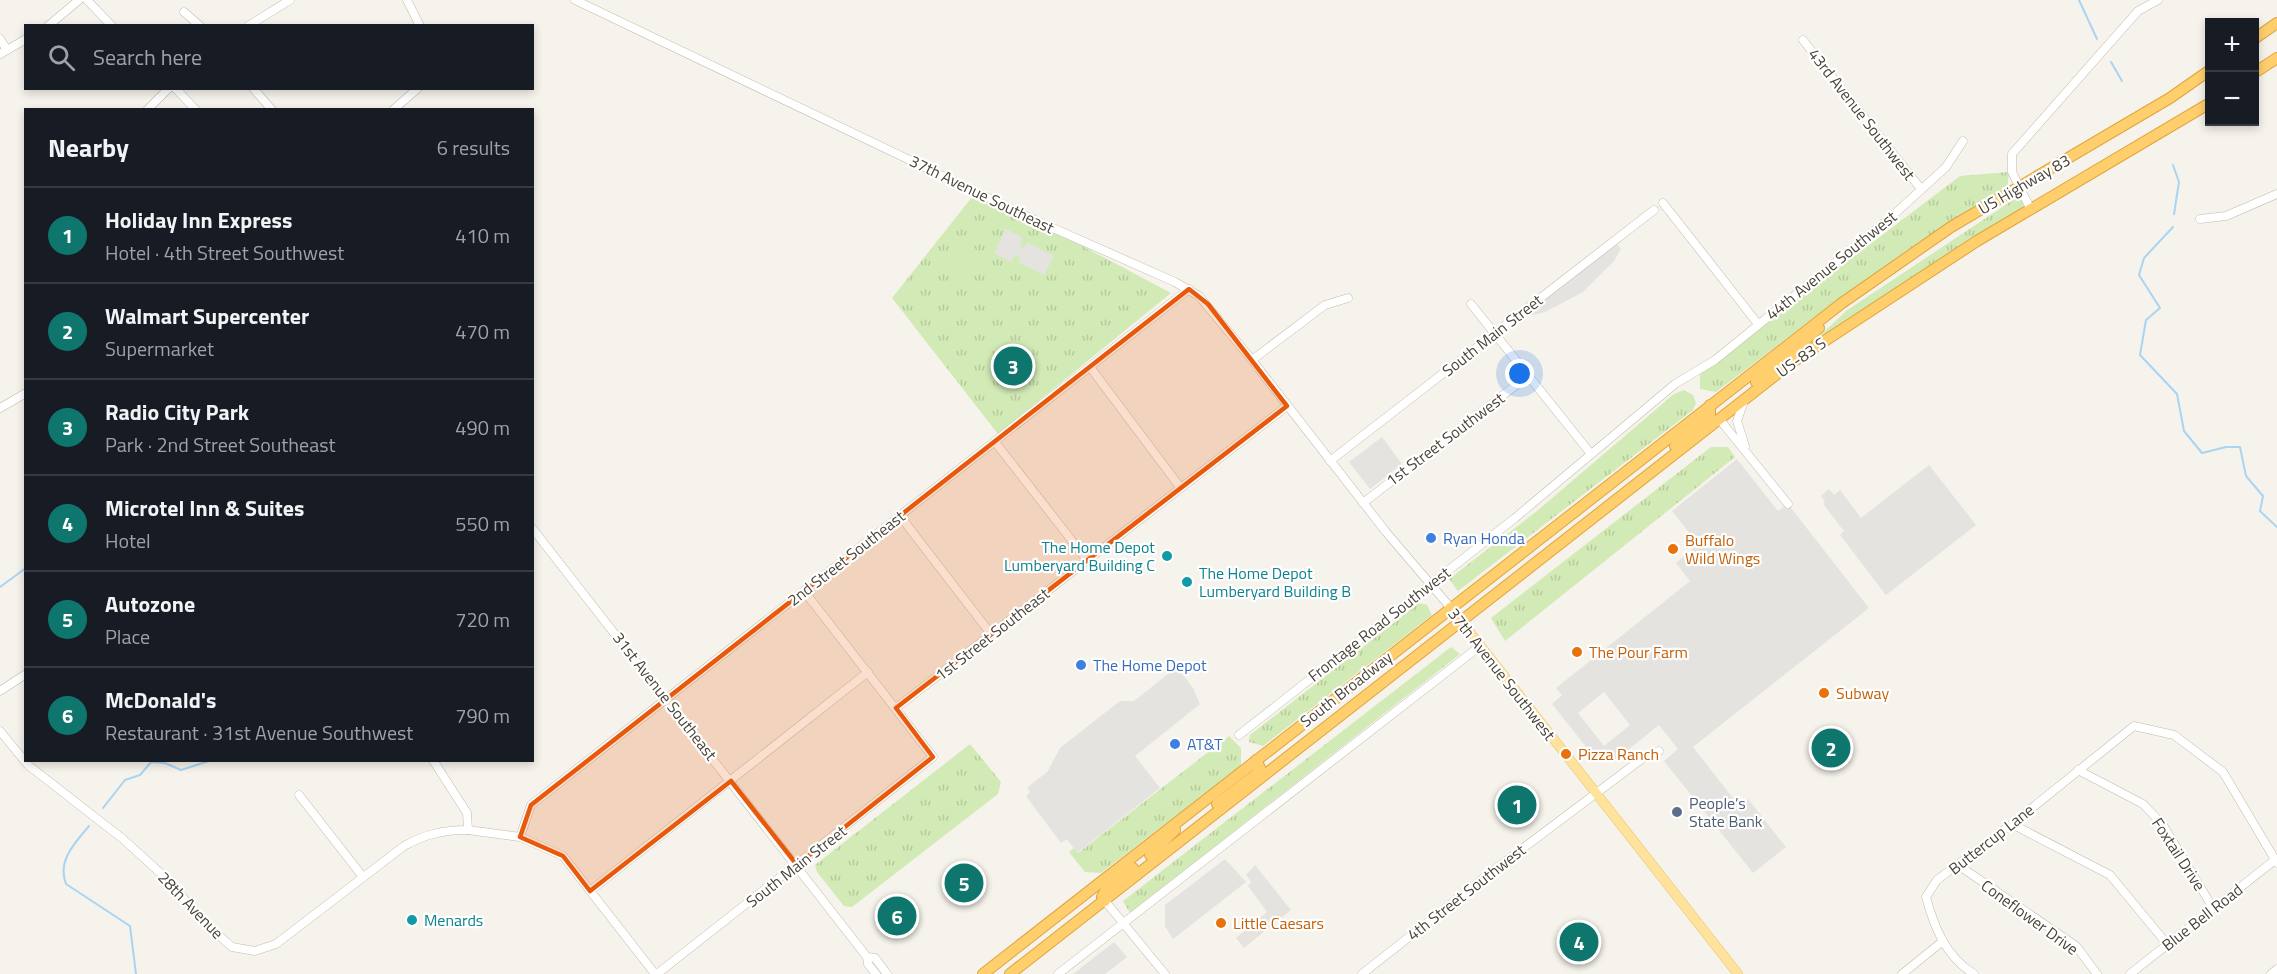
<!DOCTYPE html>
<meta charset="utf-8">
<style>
:root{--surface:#171b24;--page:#20242c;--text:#f1f3f6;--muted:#9ea1a6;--line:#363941;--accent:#0f766e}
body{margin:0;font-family:"Titillium Web",sans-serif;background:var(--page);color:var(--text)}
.controls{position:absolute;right:18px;top:18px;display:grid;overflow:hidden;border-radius:0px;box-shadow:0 3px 9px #0003}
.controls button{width:54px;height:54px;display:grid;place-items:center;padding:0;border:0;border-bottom:2px solid var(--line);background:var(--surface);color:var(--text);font:30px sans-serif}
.you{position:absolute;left:1520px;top:374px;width:21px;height:21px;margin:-15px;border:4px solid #fff;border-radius:50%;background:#1a73e8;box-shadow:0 0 0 9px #1a73e833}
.badge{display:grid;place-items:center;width:39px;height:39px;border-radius:50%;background:var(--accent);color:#fff;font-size:20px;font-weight:700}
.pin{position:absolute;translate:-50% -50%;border:3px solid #fff;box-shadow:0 2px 6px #0006}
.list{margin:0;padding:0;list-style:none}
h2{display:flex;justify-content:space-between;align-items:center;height:78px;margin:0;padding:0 24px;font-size:26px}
h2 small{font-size:20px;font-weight:400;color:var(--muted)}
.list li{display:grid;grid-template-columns:39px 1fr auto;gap:18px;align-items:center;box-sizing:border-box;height:96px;padding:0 24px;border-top:2px solid var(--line)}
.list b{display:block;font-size:22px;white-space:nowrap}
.list p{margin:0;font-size:20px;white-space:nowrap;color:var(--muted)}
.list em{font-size:20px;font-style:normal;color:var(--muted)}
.icon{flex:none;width:33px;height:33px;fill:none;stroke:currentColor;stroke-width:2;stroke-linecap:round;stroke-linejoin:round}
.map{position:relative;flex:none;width:2277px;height:974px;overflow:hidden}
.search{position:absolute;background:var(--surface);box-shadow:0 3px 9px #0003;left:24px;top:24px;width:510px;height:66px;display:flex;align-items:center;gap:15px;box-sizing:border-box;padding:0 21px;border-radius:0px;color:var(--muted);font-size:22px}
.panel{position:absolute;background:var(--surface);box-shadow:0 3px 9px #0003;left:24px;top:108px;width:510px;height:654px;border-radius:0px}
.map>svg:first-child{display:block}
.grass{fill:url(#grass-tufts)}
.pitch{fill:#d2eab5}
.parking{fill:#e5e3e0;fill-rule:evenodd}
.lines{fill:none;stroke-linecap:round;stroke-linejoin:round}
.stream{stroke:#a9d4f2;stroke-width:2}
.minor-casing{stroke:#c2bbae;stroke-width:9}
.major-casing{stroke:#e6c16a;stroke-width:10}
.highway-casing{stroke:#e0a43c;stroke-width:12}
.minor{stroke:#fff;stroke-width:8}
.major{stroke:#ffe39c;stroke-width:9}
.highway{stroke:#ffcf6e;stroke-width:10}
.marked{fill:#e8590c;fill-opacity:0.2;stroke:#e8590c;stroke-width:4.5;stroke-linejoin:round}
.shop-dot{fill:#3f7fe0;stroke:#fff;stroke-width:2}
.food-dot{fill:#e8710a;stroke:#fff;stroke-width:2}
.culture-dot{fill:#0f9aa8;stroke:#fff;stroke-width:2}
.service-dot{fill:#5c6f8a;stroke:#fff;stroke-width:2}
.labels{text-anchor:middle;stroke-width:4.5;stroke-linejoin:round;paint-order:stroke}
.street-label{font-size:16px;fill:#4b4439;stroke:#fff}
.shop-label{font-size:16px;fill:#366cbe;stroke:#fff;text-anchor:start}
.food-label{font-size:16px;fill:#c56008;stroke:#fff;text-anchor:start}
.culture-label{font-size:16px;fill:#0d838f;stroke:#fff;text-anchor:start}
.service-label{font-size:16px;fill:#4e5e75;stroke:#fff;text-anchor:start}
</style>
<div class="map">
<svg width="2277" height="974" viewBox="0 0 2277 974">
<defs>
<pattern id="grass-tufts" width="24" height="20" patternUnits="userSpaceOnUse" patternTransform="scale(1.5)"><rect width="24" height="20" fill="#d2eab5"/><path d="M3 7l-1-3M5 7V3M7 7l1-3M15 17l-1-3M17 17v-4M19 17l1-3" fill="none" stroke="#b6ca9c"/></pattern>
</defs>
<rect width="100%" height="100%" fill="#f6f3ec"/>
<g class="grass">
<polygon points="2009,172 2007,189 1919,243 1828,307 1716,392 1700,389 1700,373 1960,176"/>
<polygon points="976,192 1022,214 1171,293 998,434 892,298"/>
<polygon points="2016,198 2021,198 2024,204 2022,209 1807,348 1846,311"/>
<polygon points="1684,390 1693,395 1696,403 1693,410 1458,591 1449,579 1537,511 1674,394"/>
<polygon points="1711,447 1728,447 1735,457 1505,641 1491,618"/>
<polygon points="1419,603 1427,605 1432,615 1263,746 1249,742 1250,735"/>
<polygon points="1451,647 1460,654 1130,913 1123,901"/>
<polygon points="1229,736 1241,748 1241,766 1101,873 1085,872 1069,852 1074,848 1078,853"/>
<polygon points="970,744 1001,782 998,794 852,907 844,906 817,872 815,865"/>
</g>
<polygon class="pitch" points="967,241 988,260 969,280 954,276 947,264"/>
<g class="parking">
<polygon points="1006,229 1023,238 1020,246 1024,248 1027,242 1054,256 1044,275 1018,262 1020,257 1016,254 1011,262 994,253"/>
<polygon points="1617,244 1621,249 1614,261 1583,292 1545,312 1529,316 1527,313"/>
<polygon points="1382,437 1402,464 1370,489 1349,462"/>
<path d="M1737,459L1778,511L1788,504L1869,608L1693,747L1739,806L1748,799L1786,847L1753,873L1664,761L1678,749L1659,725L1614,761L1609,755L1599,763L1552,704L1562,695L1556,688L1690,581L1676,563L1698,544L1672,511ZM1604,692L1630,725L1604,746L1578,713Z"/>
<polygon points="1929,465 1976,525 1886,595 1840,535 1844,531 1823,504 1825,502 1821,496 1829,489 1834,495 1840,490 1861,518"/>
<polygon points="1177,667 1193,688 1200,704 1135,756 1160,788 1077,853 1067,839 1061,843 1026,796 1030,792 1027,788 1048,771 1060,748 1120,701 1134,701"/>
<polygon points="1225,859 1246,882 1173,939 1165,926 1165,905"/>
<polygon points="1255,865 1291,910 1244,948 1236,938 1267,912 1248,886 1251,882 1246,875"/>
<polygon points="1114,942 1127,957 1105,974 1073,974"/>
</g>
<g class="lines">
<g class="stream">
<polyline points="2079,0 2097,39"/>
<polyline points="2111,62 2122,81"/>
<polyline points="2173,165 2179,182 2174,214"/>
<polyline points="2173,227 2144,258 2139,275 2160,308 2146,320 2140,355 2177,394 2184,431 2202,453 2226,447 2240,447 2246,476 2263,496 2260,511 2277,527"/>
<polyline points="0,587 26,568"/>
<polyline points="103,808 125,780 140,775 151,762 165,763 181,770 212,760"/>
<path d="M89,826C74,844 57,861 66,884L130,926L136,974"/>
</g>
<g class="minor-casing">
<g id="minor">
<polyline points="87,0 112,26"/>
<polyline points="407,0 420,26"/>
<polyline points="575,0 1035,220 1175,282 1199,296 1252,360 1386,532 1450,607"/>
<polyline points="184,12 200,26"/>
<polyline points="48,26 79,0"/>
<polyline points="248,26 290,0"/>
<polyline points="0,39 7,50"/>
<polyline points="1803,40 1921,189"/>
<polyline points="0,54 26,39"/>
<polyline points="175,88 196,110"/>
<polyline points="253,88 272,110"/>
<polyline points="147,110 169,88"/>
<polyline points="393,110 418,88"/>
<polyline points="1663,203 1758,324"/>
<polyline points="2031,210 2012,172 2012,154 2138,11 2158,0"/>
<polyline points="2200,219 2226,216 2277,194"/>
<polyline points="1471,304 1591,454"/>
<polyline points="1252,360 1325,305 1348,298"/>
<polyline points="1090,367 1180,487"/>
<polyline points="1744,401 1737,421 1745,446"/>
<polyline points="0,408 26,393"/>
<polyline points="1720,420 1788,504"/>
<polyline points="995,442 1087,560"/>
<polyline points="1330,461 1654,210"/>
<polyline points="1363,503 1528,376"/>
<polyline points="900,516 991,634"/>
<polyline points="532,528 867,957 868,964 876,974"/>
<polyline points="0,691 26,674"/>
<polyline points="896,708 1287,406"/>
<path d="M0,731L28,765L123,839L168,880L204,922L232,947L255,951L276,944L404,846C426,834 443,830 468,830"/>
<polyline points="1239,735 1515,518 1675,384 1715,360 1890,218 1946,167 1963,141"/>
<polyline points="433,760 467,813 468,830 520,837 563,856 655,974"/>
<polyline points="2078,770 2143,804 2163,825 2213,908"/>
<polyline points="299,795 363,877"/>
<polyline points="2012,824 2110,875 2167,944"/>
<polyline points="520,837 531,805 1189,289"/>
<polyline points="1958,865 2076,946 2097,974"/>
<polyline points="590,891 868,672"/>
<polyline points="1105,901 1165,974"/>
<polyline points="867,957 875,958 887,974"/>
<polyline points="657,974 933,757 804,591"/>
<polyline points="1058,974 1480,646"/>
<polyline points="1362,974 1498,867 1643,758 1659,751"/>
<polyline points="1902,974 1943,941"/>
<path d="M1974,974C1946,957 1934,927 1926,897L1937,880L2012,824L2134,726L2174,735L2223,772L2277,863"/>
<polyline points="2130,974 2275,860"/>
<polyline points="2271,974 2277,969"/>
</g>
</g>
<g class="major-casing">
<polyline id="major" points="1450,607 1738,974"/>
</g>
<g class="highway-casing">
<g id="highway">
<polyline points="2254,39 2277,23"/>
<polyline points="2254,73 2277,58"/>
<polyline points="1756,382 1819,328"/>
<polyline points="1675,446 1710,416 1710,405"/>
<polyline points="1217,804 1256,774 1260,768 1256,760"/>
<polyline points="1150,855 1175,830"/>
<polyline points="1105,901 1102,897 1105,891 1133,868"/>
<polyline points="983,974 1842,303 1951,227 2170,98 2210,70"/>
<polyline points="1010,974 1791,363 1977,241 2210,103"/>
</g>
</g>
<use href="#minor" class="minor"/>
<use href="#major" class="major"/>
<use href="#highway" class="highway"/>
</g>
<path class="marked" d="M1189,289L1208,304L1287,406L896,708L933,757L797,865L731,781L590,891L563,856L520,837L531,805Z"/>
<g class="shop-dot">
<circle cx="1431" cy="538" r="6"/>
<circle cx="1081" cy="665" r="6"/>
<circle cx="1175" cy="744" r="6"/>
</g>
<g class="food-dot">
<circle cx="1673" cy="549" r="6"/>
<circle cx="1577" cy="652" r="6"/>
<circle cx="1824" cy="693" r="6"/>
<circle cx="1566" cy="754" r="6"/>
<circle cx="1221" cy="923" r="6"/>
</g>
<g class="culture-dot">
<circle cx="1167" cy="556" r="6"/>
<circle cx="1187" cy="582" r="6"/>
<circle cx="412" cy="920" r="6"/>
</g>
<circle class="service-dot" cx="1677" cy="812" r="6"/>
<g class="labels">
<g class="street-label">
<text transform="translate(1862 114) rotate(52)" y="6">43rd Avenue Southwest</text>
<text transform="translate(2024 184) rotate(-30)" y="6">US Highway 83</text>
<text transform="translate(982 194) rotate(26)" y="6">37th Avenue Southeast</text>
<text transform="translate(1831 265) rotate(-39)" y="6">44th Avenue Southwest</text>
<text transform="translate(1492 335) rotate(-38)" y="6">South Main Street</text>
<text transform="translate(1801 357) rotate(-35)" y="6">US-83 S</text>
<text transform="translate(1445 439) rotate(-37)" y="6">1st Street Southwest</text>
<text transform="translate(846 558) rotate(-38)" y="6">2nd Street Southeast</text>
<text transform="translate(1379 624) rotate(-38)" y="6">Frontage Road Southwest</text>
<text transform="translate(992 634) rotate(-38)" y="6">1st Street Southeast</text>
<text transform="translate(1502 674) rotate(52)" y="6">37th Avenue Southwest</text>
<text transform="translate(1346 689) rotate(-38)" y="6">South Broadway</text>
<text transform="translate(665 696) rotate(52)" y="6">31st Avenue Southeast</text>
<text transform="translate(1991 839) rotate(-38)" y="6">Buttercup Lane</text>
<text transform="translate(2179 854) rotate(57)" y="6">Foxtail Drive</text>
<text transform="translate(796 866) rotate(-38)" y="6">South Main Street</text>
<text transform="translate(1466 892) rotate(-38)" y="6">4th Street Southwest</text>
<text transform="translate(191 905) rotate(46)" y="6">28th Avenue</text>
<text transform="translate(2030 917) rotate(36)" y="6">Coneflower Drive</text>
<text transform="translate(2202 917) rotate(-38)" y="6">Blue Bell Road</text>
</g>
<g class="shop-label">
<text x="1443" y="544">Ryan Honda</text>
<text x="1093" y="671">The Home Depot</text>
<text x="1187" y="750">AT&amp;T</text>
</g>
<g class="food-label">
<text x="1685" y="546">Buffalo<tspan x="1685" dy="18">Wild Wings</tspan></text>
<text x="1589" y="658">The Pour Farm</text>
<text x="1836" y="699">Subway</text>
<text x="1578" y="760">Pizza Ranch</text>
<text x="1233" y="929">Little Caesars</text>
</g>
<g class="culture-label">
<text x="1155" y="553" text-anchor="end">The Home Depot<tspan x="1155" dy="18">Lumberyard Building C</tspan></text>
<text x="1199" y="579">The Home Depot<tspan x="1199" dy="18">Lumberyard Building B</tspan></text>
<text x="424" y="926">Menards</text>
</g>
<g class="service-label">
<text x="1689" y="809">People’s<tspan x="1689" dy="18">State Bank</tspan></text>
</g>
</g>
</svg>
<div class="controls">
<button>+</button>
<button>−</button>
</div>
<div class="you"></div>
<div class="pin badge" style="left:1517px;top:805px">1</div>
<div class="pin badge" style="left:1831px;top:748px">2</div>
<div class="pin badge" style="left:1013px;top:366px">3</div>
<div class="pin badge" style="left:1579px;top:942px">4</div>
<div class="pin badge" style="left:964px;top:883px">5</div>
<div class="pin badge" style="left:897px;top:916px">6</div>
<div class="search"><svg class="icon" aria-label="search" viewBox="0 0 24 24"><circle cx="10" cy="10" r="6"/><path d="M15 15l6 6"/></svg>Search here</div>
<section class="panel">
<h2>Nearby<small>6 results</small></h2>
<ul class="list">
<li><span class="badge">1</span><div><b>Holiday Inn Express</b><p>Hotel · 4th Street Southwest</p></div><em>410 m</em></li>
<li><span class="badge">2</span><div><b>Walmart Supercenter</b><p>Supermarket</p></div><em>470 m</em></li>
<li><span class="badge">3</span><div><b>Radio City Park</b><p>Park · 2nd Street Southeast</p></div><em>490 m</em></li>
<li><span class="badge">4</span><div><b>Microtel Inn &amp; Suites</b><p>Hotel</p></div><em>550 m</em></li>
<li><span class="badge">5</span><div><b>Autozone</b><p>Place</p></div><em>720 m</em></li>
<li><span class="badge">6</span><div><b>McDonald's</b><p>Restaurant · 31st Avenue Southwest</p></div><em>790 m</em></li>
</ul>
</section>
</div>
